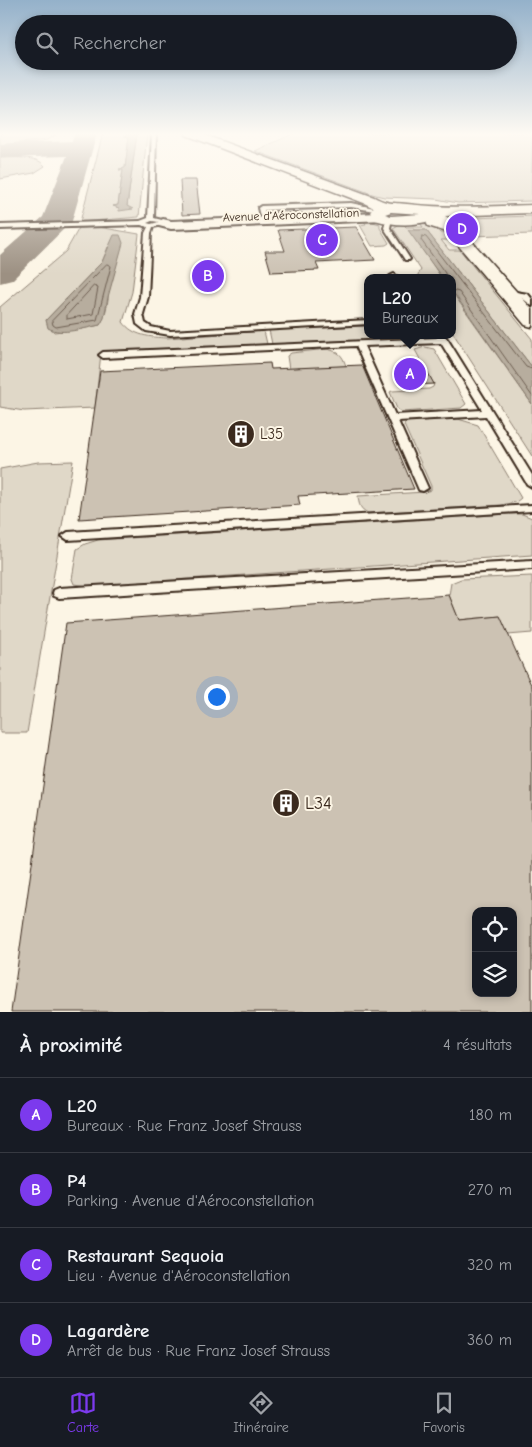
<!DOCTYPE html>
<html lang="fr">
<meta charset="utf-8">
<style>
:root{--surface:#171b24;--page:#20242c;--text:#f1f3f6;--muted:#9ea1a6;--line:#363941;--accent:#7c3aed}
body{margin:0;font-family:"Comic Neue",sans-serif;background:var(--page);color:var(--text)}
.controls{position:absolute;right:15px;bottom:15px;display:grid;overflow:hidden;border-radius:10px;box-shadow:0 2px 8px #0003}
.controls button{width:45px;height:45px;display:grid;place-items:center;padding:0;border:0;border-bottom:1px solid var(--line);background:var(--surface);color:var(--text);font:25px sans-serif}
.you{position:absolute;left:216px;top:696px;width:18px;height:18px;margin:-12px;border:4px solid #fff;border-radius:50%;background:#1a73e8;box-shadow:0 0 0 8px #1a73e833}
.badge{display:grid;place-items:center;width:32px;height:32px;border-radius:50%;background:var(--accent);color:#fff;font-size:16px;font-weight:700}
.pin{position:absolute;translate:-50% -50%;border:2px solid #fff;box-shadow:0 1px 5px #0006}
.popup{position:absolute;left:364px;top:274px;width:92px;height:65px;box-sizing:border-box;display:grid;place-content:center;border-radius:10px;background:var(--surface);filter:drop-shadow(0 1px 4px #0005);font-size:16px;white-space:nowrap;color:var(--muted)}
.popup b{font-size:19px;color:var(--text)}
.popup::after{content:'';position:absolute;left:50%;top:100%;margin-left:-10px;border:10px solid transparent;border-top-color:var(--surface)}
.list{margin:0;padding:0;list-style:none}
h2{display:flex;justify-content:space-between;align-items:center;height:65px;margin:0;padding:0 20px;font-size:21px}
h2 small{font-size:16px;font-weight:400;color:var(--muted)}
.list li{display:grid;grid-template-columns:32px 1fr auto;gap:15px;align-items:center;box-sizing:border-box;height:75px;padding:0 20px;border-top:1px solid var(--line)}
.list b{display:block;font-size:19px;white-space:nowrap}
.list p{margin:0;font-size:16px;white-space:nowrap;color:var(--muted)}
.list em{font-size:16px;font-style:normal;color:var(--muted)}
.icon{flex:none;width:28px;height:28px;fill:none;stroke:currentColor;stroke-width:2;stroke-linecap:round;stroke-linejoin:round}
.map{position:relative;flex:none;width:532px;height:1012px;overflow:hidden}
.search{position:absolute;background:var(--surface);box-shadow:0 2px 8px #0003;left:15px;right:15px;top:15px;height:55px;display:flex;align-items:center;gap:12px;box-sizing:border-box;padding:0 18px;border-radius:28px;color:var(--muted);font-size:19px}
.sheet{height:365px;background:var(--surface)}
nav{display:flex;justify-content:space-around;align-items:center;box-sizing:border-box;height:70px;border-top:1px solid var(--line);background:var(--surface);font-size:14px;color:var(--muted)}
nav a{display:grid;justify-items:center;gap:2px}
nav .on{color:var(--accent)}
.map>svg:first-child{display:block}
.green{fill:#e0d8c8;stroke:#8e8173;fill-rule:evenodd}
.water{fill:#b7ad9e;stroke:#85796b}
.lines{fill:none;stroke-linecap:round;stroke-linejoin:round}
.shore{stroke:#6d5e51;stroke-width:1}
.taxiway{fill:#9c9082;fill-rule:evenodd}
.building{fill:#ccc2b3;stroke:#3b2a1e;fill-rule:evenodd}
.service-casing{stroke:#3b2a1e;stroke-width:4}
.minor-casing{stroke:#3b2a1e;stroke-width:4}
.tertiary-casing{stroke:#3b2a1e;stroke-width:3}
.service{fill:#fcf5e5;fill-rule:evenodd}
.minor{fill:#fcf5e5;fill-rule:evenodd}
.tertiary{fill:#fcf5e5;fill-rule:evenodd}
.labels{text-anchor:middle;stroke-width:4;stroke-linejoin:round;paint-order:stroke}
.far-street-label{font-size:12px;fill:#3b2a1e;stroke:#fcf5e5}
.poi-label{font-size:15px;fill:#3b2a1e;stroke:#fcf5e5;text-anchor:start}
.near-poi-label{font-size:18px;fill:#3b2a1e;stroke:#fcf5e5;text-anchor:start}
</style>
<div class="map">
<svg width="532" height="1012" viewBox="0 0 532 1012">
<rect width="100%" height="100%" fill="#fcf5e5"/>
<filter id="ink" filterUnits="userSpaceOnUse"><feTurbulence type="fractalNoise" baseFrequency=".02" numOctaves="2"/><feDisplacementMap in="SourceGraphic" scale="10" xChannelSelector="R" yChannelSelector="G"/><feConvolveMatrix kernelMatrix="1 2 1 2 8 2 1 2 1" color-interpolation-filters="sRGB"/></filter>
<g filter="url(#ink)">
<g class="green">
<polygon points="0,133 58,133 58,134 47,140 0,145"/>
<polygon points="103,133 129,133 129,135 125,136 129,137 125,168 119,170 123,170 118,205 113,206 123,209 127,206 137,133 147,133 139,217 80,222"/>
<polygon points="295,133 532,133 532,201 458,203 436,199 384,197 372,194 255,151"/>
<path d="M0,158C12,158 37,155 45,166L34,173L0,179Z"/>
<polygon points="532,216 532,234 470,236 462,228 462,223 472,218"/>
<polygon points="362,219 380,224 380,228 389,243 386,245 372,246 360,225 366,224"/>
<path d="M402,223L406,227H423L420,223C429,224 436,227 440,233H445L450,240H441L449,250H460L532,339V367L426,230H409L442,278H416L421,270L393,228Z"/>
<path d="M98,227L139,234L132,292L123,322C133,336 150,337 167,338L264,331L267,344L101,353L95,408L24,411L0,407V307L66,251L79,228ZM108,247C108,271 113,303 100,325L81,329L54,332L46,320L102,262Z"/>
<polygon points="452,292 532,404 532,456 453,333"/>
<polygon points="367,326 368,335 418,336 413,338 272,344 269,330"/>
<polygon points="425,347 434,349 466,404 461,408 402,412 397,409 390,392 392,391 429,389 433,387 434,384 415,350"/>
<path d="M327,349C339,352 342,354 346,366L289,369L287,356L291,353Z"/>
<path d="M458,419L478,425L521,498L516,502L501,505L368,513C360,509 359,505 358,496L425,492L431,490V486L404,425L405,423L411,421Z"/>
<polygon points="73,461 27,733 0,733 0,469 38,462"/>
<polygon points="509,514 522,514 532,518 532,555 87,586 74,584 72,579 77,549 85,544 98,540"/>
<polygon points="532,576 532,633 508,635 500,616 459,620 449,595 451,583 461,579"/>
</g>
<g class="water">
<polygon points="129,133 137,133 127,206 133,209 119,211 119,208 113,206 118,205 123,170 119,169 125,168 129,137 124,136 129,135"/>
<polygon points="408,230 426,230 532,367 532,404 453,292 452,278 442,278"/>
<path d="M114,235H120L123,243L108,297L104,318L100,325C85,328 62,336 48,328L46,320L102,262Z"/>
</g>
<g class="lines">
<g class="shore">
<polygon points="107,264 111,266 97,320 56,327 53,325 52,321"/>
<polyline points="446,278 445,273 421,240 422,236 426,237 526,367 532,369"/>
<polygon points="94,286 98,288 93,314 67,319 67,315"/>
<polyline points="452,290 459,292 532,396"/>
</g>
<polygon class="taxiway" points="75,133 97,133 72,221 12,280 0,283 0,255 43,217 67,156 0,158 0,144 72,141"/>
</g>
<g class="building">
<polygon points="180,180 196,180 200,214 182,215"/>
<polygon points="356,227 375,260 316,263 319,270 271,272 265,251 285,251 278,230"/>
<polygon points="422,362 434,384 413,385 402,363"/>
<polygon points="270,363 271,369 362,365 414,489 298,496 300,505 79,519 100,371"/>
<path d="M449,595L459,620L500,616L532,687V1012H11L66,623ZM476,911H513V993H476Z"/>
</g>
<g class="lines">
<g class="service-casing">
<g id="service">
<path d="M152,133H156L154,218L166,221L163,225L153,227L151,233L148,297L143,314L145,323L151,327L170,331L368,320V324L170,335L146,331L137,324L135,314L140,297L145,233L148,227L141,225L0,229V225L140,221L148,218ZM152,221L159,222L151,224L147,223Z"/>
<polygon points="351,203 383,210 380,212 351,207 264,210 266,214 301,214 304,216 301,218 263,218 260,216 258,208 261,206"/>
<polygon points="391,218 394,220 391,223 390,228 410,259 409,260 405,260 384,228 386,221"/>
<polygon points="394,274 399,278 392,278 390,276"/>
<polygon points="504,290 528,294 532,299 532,306 522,298 504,294"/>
<path d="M436,335H444L448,340L532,475V487L527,484L486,416L398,421L428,488L423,491L419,490L356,346L103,358L99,355L103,352L437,338ZM441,343L482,410L395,415L364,346Z"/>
<polygon points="532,505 532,511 68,540 62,536 68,532"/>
<polygon points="532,561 532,569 59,598 54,596 53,593 54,590 59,588"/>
</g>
</g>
<g class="minor-casing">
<polygon id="minor" points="380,213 384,214 386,217 384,220 171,229 159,226 157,223 163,219 171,221"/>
</g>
<g class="tertiary-casing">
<path id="tertiary" d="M185,133H199L374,197C390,205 391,202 407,204C450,209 489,206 532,205V213L445,216L457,223L459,227L532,309V327L525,325L447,232L428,226L426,222C409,226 392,225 375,220L370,212L374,208L364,203L186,135ZM391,212L421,214L391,216L385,214Z"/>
</g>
<use href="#service" class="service"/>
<use href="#minor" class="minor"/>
<use href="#tertiary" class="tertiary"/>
</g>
</g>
<linearGradient id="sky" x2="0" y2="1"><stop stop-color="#94b1ca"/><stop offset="0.49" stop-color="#fefaf3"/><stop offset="1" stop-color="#fefaf3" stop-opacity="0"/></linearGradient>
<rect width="532" height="274" fill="url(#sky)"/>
<defs>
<g id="building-disc" transform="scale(1.4375)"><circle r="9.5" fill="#3b2a1e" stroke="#fcf5e5"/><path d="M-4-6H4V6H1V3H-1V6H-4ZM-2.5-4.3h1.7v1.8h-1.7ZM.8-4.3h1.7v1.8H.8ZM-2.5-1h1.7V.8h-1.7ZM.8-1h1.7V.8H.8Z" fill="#fff"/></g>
</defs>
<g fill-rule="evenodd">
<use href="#building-disc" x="241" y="434"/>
<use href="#building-disc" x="286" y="803"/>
</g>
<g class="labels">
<g class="far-street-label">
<text transform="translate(291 215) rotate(-2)" y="4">Avenue d'Aéroconstellation</text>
</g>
<g class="poi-label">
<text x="260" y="439">L35</text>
</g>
<g class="near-poi-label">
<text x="305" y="809">L34</text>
</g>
</g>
</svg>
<div class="controls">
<button><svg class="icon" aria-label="locate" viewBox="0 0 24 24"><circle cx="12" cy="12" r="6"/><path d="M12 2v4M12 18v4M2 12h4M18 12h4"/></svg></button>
<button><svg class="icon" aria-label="layers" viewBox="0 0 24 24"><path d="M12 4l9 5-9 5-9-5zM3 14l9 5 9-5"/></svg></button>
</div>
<div class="you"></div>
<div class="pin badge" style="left:410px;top:374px">A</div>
<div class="popup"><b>L20</b>Bureaux</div>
<div class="pin badge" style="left:208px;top:276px">B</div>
<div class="pin badge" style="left:322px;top:240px">C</div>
<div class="pin badge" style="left:462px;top:229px">D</div>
<div class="search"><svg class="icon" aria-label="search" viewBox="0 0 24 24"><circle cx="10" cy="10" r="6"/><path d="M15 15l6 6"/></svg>Rechercher</div>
</div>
<section class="sheet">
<h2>À proximité<small>4 résultats</small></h2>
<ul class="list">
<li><span class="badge">A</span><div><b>L20</b><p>Bureaux · Rue Franz Josef Strauss</p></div><em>180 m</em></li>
<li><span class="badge">B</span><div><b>P4</b><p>Parking · Avenue d'Aéroconstellation</p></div><em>270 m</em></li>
<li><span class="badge">C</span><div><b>Restaurant Sequoia</b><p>Lieu · Avenue d'Aéroconstellation</p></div><em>320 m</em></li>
<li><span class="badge">D</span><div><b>Lagardère</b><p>Arrêt de bus · Rue Franz Josef Strauss</p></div><em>360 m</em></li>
</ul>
</section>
<nav>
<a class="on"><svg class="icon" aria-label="map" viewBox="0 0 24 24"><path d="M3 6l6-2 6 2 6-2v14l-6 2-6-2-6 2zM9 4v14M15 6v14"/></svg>Carte</a>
<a><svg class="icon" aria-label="directions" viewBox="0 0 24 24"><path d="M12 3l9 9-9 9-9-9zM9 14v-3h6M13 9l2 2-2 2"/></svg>Itinéraire</a>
<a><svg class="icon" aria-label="saved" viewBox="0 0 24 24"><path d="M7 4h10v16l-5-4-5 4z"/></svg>Favoris</a>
</nav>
